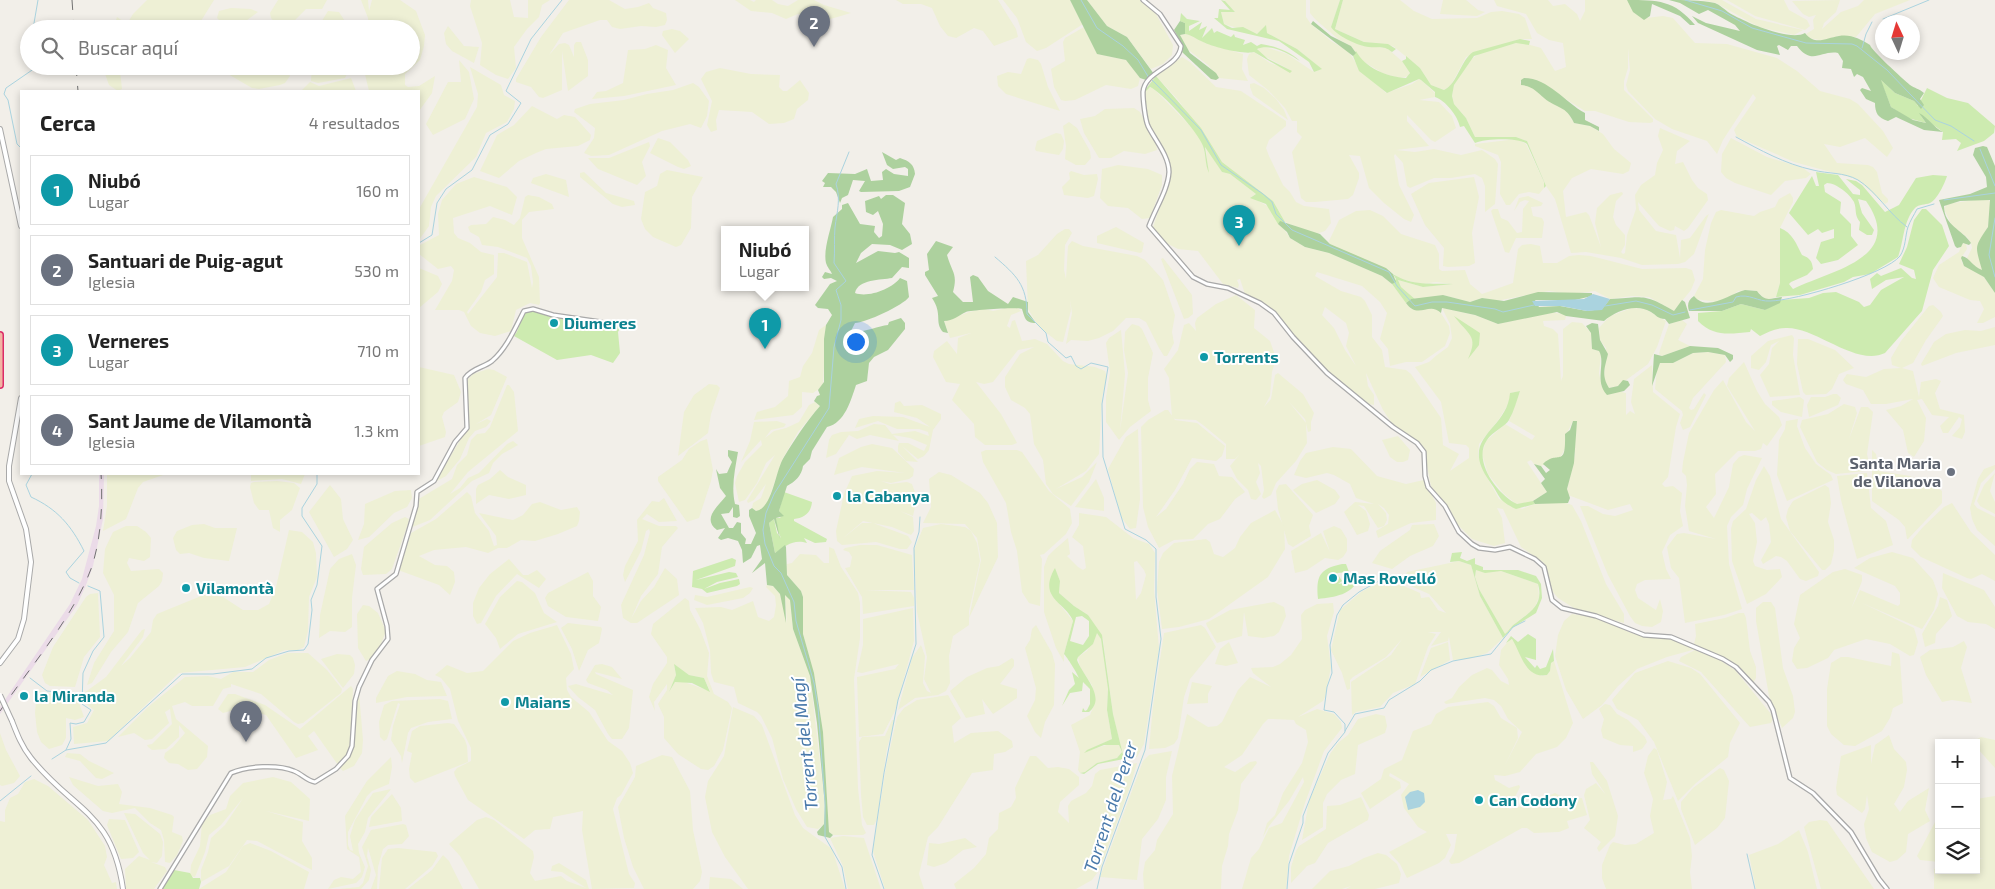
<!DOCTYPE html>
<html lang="es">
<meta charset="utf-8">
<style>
:root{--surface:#fff;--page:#f2f2f2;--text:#222;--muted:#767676;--line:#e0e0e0;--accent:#d93025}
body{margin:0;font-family:"Exo 2",sans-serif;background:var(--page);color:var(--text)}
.controls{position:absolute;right:15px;bottom:15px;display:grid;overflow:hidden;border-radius:0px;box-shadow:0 2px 8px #0003}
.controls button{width:45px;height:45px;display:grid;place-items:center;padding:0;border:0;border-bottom:1px solid var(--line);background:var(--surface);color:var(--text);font:25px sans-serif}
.compass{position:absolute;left:1875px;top:15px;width:45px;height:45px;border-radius:50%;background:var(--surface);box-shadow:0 2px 8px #0003;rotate:356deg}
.you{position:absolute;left:855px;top:341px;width:18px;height:18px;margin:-12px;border:4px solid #fff;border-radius:50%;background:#1a73e8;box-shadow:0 0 0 8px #1a73e833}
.badge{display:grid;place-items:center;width:32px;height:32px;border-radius:50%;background:var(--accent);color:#fff;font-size:16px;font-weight:700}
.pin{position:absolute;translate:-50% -41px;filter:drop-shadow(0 1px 2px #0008)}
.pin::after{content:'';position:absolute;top:26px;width:18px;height:15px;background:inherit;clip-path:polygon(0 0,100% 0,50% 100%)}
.popup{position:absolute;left:721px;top:226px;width:88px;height:65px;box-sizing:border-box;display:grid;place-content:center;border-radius:0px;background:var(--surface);filter:drop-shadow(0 1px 4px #0005);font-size:16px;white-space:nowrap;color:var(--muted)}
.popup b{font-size:19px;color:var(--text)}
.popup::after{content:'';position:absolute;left:50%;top:100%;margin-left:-10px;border:10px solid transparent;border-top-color:var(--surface)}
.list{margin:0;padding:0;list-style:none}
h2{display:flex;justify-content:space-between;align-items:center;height:65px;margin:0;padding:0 20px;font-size:21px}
h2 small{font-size:16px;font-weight:400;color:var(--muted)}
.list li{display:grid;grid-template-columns:32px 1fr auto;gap:15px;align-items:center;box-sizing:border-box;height:70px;margin:0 10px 10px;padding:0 10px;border:1px solid var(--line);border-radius:0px}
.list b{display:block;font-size:19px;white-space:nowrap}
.list p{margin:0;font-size:16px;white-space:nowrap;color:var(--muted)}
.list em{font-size:16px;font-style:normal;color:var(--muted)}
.icon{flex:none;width:28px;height:28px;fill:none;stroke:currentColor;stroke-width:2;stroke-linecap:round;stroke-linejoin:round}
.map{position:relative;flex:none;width:1995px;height:889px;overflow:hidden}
.search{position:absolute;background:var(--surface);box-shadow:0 2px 8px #0003;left:20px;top:20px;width:400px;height:55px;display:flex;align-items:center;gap:12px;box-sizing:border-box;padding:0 18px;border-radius:28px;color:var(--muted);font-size:19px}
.panel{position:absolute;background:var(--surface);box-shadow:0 2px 8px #0003;left:20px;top:90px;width:400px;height:385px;border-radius:0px}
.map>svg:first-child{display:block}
.industrial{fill:#ebdbe8}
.farmland{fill:#eef0d5;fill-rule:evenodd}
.grass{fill:#cdebb0;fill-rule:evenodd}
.forest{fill:#add19e}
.water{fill:#aad3df}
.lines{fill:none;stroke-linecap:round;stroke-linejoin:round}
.stream{stroke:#aad3df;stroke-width:1}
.minor-casing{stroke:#a9a9a9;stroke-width:5.5}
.tertiary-casing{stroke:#a9a9a9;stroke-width:6}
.trunk-casing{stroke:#dc2a67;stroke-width:8}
.minor{stroke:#fff;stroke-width:3}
.tertiary{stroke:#fff;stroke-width:4}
.trunk{stroke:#f2b4a3;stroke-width:5}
.rail{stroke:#707070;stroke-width:1;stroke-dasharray:10 10;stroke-linecap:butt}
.tertiary-bridge-casing{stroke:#a9a9a9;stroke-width:6;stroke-linecap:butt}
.tertiary-bridge{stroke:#fff;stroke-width:4}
.culture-dot{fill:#0f9aa8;stroke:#fff;stroke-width:2}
.worship-dot{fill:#6b7280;stroke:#fff;stroke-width:2}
.labels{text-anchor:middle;stroke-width:4;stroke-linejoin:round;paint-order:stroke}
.culture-label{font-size:16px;font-weight:bold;fill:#0d838f;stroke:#fff;text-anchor:start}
.worship-label{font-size:16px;font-weight:bold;fill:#5b616d;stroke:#fff;text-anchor:end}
.water-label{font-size:18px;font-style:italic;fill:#4a7aab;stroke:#fff}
</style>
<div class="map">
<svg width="1995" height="889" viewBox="0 0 1995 889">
<rect width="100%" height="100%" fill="#f2efe9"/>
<polygon class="industrial" points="99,474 104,474 103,519 93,566 86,585 77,605 0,714 0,707 70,604 82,579 96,526 99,506"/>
<g class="farmland">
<polygon points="147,0 214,0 196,29 125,29 116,20 117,17 127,24 133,14"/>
<polygon points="278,0 327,0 322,9 306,9 293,22 277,25 271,18 270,13"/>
<polygon points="361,0 368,0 369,11 372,0 400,0 416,11 425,35 424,46 420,60 405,74 405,85 408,87 419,86 435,76 432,93 419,111 419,91 369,91 363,66 411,66 411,29 369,29 368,18"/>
<polygon points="471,0 510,0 514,17 528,18 528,0 550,0 542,5 539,17 527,29 514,47 516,68 508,79 496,75 480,65 482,43 470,6"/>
<polygon points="569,0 609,0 625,9 638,7 649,3 653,8 666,13 667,20 665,25 656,27 641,26 620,29 612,27 607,20 600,20 563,33 549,55 559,44 565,43 569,45 574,57 574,45 576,42 581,42 588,60 588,76 568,91 562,51 562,90 543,98 539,97 531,87 516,82 516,79 541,37"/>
<polygon points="735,0 750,0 754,2 756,0 772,0 778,4 788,6 798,0 814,0 824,5 851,13 820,22 798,14 786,19 772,13 751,11"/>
<polygon points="896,0 998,0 1016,29 1018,37 994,46 983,31 974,28 956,38 948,36 940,26 932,8 921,4 903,4"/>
<polygon points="1003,0 1070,0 1083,24 1046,48 1037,51 1026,42 1017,18"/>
<polygon points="1087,0 1140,0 1156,14 1173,45 1172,55 1163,64 1151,69 1127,37 1107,26"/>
<polygon points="1224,0 1306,0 1306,17 1311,24 1331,41 1348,51 1358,66 1386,93 1412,84 1419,79 1421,80 1436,94 1435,97 1419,100 1439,102 1452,116 1456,128 1435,142 1431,140 1407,115 1407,121 1429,146 1396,150 1415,152 1434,149 1461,155 1482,150 1495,159 1498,164 1495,204 1485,212 1485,186 1482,178 1475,174 1451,178 1434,178 1410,188 1407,186 1403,163 1395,154 1394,156 1399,185 1414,215 1411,222 1404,219 1384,203 1369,188 1360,156 1349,155 1359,173 1359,178 1353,195 1348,199 1315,202 1306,202 1301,198 1292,152 1302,137 1297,132 1297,121 1292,121 1285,108 1268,90 1249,75 1247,59 1249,54 1254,52 1270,63 1292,71 1257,52 1259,48 1265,47 1287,54 1314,72 1321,69 1297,49 1267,33 1265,27 1257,34 1224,24 1221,12 1235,12"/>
<polygon points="1310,0 1340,0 1331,27 1340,35 1364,46 1387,48 1405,64 1410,71 1409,76 1400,78 1384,74 1361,60 1351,46 1338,39 1315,19 1310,13"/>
<polygon points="1343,0 1400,0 1414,11 1432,19 1477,18 1491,12 1502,11 1519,14 1525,18 1532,39 1520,39 1466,57 1451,85 1444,90 1431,85 1420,68 1393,46 1364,42 1335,29"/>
<polygon points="1443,0 1466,0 1478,10 1485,12 1477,16 1440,14"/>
<polygon points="1494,0 1548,0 1553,6 1565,4 1577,14 1580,21 1585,11 1585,0 1627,0 1646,18 1663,16 1673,18 1695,43 1727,44 1777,58 1797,71 1820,91 1850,99 1858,104 1883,131 1893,148 1887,157 1865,138 1840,147 1824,144 1837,163 1868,165 1873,167 1877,172 1882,193 1888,199 1888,202 1885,204 1880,200 1857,179 1794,162 1737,137 1734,130 1756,98 1753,94 1723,140 1717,154 1707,141 1672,129 1655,119 1628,91 1626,85 1630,70 1628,48 1628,68 1624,81 1624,90 1653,119 1653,122 1650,123 1629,122 1595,111 1585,111 1535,80 1525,78 1521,80 1520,83 1536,89 1543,97 1567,111 1574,123 1590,126 1603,134 1614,149 1631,163 1629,171 1623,174 1591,169 1572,178 1563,191 1566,217 1586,212 1589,215 1601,247 1595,223 1597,208 1610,195 1622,192 1623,194 1616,201 1613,217 1616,225 1625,235 1625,245 1621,252 1623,254 1625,253 1627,235 1636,209 1635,195 1641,185 1655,175 1657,163 1663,150 1658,136 1660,128 1690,141 1677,151 1675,164 1683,162 1692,180 1698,188 1707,194 1708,200 1688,228 1684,231 1675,226 1674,230 1670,231 1659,226 1638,202 1639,210 1656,231 1676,235 1680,258 1681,240 1690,238 1706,216 1709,214 1708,216 1694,254 1685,262 1678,264 1642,265 1621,258 1586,252 1571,253 1555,199 1546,186 1527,141 1516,137 1475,137 1466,118 1454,104 1452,96 1454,85 1469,61 1481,52 1516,43 1523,43 1541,48 1555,71 1566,67 1563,43 1549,40 1537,33 1526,14 1497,6"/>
<polygon points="1702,0 1722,0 1756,19 1803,30 1794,35 1759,27 1716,3"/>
<polygon points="1727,0 1784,0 1789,10 1807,20 1810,26 1805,30 1755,16"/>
<polygon points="1840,0 1836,12 1824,23 1822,29 1841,12 1858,6 1864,0 1910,0 1875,14 1856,37 1839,36 1824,41 1809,38 1806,34 1814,29 1813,20 1816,15 1809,17 1803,14 1792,1"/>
<polygon points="231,8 251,9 258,12 239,26 232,28 226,27 217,18 219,11"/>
<polygon points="328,11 339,12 350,29 317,29"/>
<polygon points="448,26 464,46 479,47 474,63 452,51 446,44 444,33"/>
<polygon points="1084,27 1098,54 1126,60 1129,63 1140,78 1138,86 1131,89 1106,85 1075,100 1065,101 1061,100 1054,87 1051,69 1065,61 1063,42 1065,38"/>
<polygon points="672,29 680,31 689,39 675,53 662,35 663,31"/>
<polygon points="1185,34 1192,35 1205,43 1243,54 1242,69 1248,81 1219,78 1208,65 1186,48 1180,35"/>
<polygon points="656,45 668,50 666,68 676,85 624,96 592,99 597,92 606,91 623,83 628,50 645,49"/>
<polygon points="1182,57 1190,62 1216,87 1241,91 1286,121 1286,126 1269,140 1266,148 1269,156 1283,185 1290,192 1296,202 1304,206 1329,209 1331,223 1325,231 1316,234 1285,222 1273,201 1222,162 1179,101 1156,76"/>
<polygon points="1030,58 1038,60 1041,64 1048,87 1060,111 1006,94 998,86 997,76 1008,72 1021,74 1027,59"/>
<polygon points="459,60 469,72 474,99 465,119 433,135 426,124 448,82 461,82"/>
<polygon points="106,66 123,66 120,71 122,89 118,91 109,85 105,74"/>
<polygon points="184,66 284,66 290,76 285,83 280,85 259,89 252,88 228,74 205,73"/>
<polygon points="312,66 349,66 348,72 345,78 318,83 311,81"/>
<polygon points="470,67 501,85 504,95 515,101 514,109 507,122 486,133 476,157 436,196 431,207 429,226 419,240 419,209 477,107 478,94"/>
<polygon points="720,68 751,74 780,75 779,87 783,91 787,91 800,80 809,93 808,100 797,109 794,119 784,123 769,124 752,112 719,110 716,120 717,130 711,132 707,125 712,101 701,79 706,72"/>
<polygon points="351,78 356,91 301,91 310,82 319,86"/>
<polygon points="693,83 699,87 709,101 707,116 701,128 690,124 662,131 609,155 591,156 584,153 594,138 595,128 574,112 575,109 590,104 624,100 647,94 673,90"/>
<polygon points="1254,83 1264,88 1276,99 1284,110 1288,120 1253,95 1250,87 1250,84"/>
<path d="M1147,88H1153L1197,133L1203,145L1208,171L1206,147L1222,172L1230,174L1256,194L1251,197L1269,207L1290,238L1305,247L1329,253L1382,276L1392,284L1411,309H1437L1441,313L1449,326L1450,333L1445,346L1422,362H1406L1390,366L1388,349L1380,339L1387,313L1380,302L1362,286L1317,272L1315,276L1341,291L1361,297L1365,301L1372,315V337L1382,350L1385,367L1406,370L1411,374L1441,418L1443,445L1459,454L1450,471L1469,458V448L1466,445L1449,443L1441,402L1415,367L1429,362L1437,355L1448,347L1452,338L1450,324L1442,308L1475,315L1498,324L1549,312L1563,314L1566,316L1565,320L1543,321L1544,326L1553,329L1558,334L1561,381L1563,376V329L1572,322L1582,323L1591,333L1592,349L1599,351L1601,355L1599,373L1602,387L1626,393V415L1630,411L1635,414L1631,402L1634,379L1652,365L1653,392L1680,414L1676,427L1668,477L1662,484L1665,487L1673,486L1682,493L1680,511L1683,526L1670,535L1662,552L1666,569L1671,579L1645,580L1637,584L1635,590L1638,598L1656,610L1660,599L1663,611L1661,622L1652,627L1642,626L1635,623L1630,616L1608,575L1580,506H1588L1603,514L1615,516L1633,510L1630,504L1608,510L1568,495L1567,489L1575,455V431L1573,421L1565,437L1566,447L1560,458L1541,466L1534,464L1531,460L1527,462L1547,492L1530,503L1516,504L1503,493L1488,474L1482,454L1486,441L1505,424L1532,440L1535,436L1509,421L1520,391L1510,393V401L1499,419L1479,444L1478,455L1483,470L1499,499L1522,509L1535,504L1563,502L1572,505L1581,521L1606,584L1624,614V623L1577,610L1558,598L1553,592L1544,563L1521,547L1503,509L1497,508L1502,518L1505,543L1494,546L1472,539L1458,525L1449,508L1431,486L1423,446L1393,425L1383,410L1366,373L1368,386L1374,395V405L1369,404L1327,371L1293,335L1277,314L1245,294L1240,279L1237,280L1239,285L1238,288L1223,284L1198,251L1178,249L1164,242L1153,227L1169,179L1170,168L1148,123L1145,92ZM1325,307L1346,323L1349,333L1346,346L1356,366L1345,350L1334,328L1322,315Z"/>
<polygon points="532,106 557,119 564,115 575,117 591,135 590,140 578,146 546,149 536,153 519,161 499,178 480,171 497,135 514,125"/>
<polygon points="1134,108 1140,112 1156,143 1157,150 1145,154 1124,151 1111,158 1099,158 1084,133 1080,119 1095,116 1105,109"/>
<polygon points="1069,122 1077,128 1090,151 1091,158 1085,165 1076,165 1065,159 1066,146 1063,126"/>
<polygon points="1056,133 1061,134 1064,141 1063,149 1059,155 1036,151 1035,149 1037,141"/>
<polygon points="658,138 670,142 688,160 691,166 684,169 678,167 650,153"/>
<polygon points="1731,138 1767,157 1803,168 1811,174 1806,178 1785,181 1771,195 1735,183 1726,178 1721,172 1722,154"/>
<polygon points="1517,139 1526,144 1544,182 1544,188 1539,194 1529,192 1519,194 1510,205 1506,205 1500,194 1501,162 1498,155 1475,146 1475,144"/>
<polygon points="649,142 650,146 642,162 646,176 637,185 598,169 588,158 609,158"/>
<polygon points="1118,165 1148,169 1162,175 1162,185 1150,218 1142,219 1128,208 1108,206 1100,198 1102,169"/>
<polygon points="667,170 703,177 692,197 691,228 681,245 676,247 653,237 645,229 641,219 645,192 657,186 660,174"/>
<polygon points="1071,171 1084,175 1097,174 1098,179 1094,196 1088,198 1064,195 1062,187 1070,179 1069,173"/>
<polygon points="584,172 606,193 634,201 635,205 622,207 613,204 580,177 580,173"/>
<polygon points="546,174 566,180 569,197 531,183 533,178"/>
<polygon points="474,177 507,187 517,197 512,215 490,206 453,218 454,233 458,238 470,243 481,252 494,255 494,274 485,280 481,292 467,312 468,314 497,277 498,253 504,253 527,262 532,288 533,282 531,266 527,258 498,247 482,245 479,237 470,232 468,227 471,225 486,224 493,217 505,220 514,225 520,218 525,197 528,195 539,197 552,204 554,209 529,212 522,220 522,238 539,277 540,303 539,305 530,303 516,310 511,331 495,336 480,333 471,326 464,312 459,310 435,310 452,281 454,270 451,266 438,269 419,254 420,245 439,235 438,214 442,200 456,184"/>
<polygon points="1474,177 1479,197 1472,233 1475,263 1469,266 1448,267 1443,266 1444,248 1425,225 1411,194 1429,183"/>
<polygon points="1790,193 1793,198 1793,202 1780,228 1780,283 1776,297 1766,300 1757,291 1751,290 1738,291 1729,298 1716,302 1696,299 1694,296 1703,279 1705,250 1711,223 1716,212 1721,210 1754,216 1760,212 1775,207 1779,199"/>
<polygon points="1528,196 1543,203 1541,206 1531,207 1533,216 1542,218 1544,222 1542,238 1516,238 1509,253 1505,252 1491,211 1493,209 1498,209 1501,218 1508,221 1517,233 1522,232 1523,209 1529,201 1525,200 1520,202 1514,211 1519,198"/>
<polygon points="1988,198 1991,204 1988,227 1985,232 1982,271 1969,262 1967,258 1972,248 1971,243 1967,237 1952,226 1944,209 1947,204"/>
<polygon points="1370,210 1383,216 1401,234 1435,245 1439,254 1439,269 1442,271 1465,270 1470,284 1482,294 1513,283 1518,249 1522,245 1531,244 1540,246 1543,263 1557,263 1569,256 1579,255 1591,256 1642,269 1686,268 1692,270 1695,280 1691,290 1674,311 1649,297 1632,296 1610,299 1595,291 1571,294 1549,291 1496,301 1482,298 1470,302 1443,295 1416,300 1401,287 1398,280 1423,287 1452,284 1436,282 1420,284 1399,278 1386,268 1357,257 1330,244 1329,241 1339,220 1356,211"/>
<polygon points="1116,227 1144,243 1142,252 1140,253 1097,243 1097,236"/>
<polygon points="1065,229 1069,229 1072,233 1065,245 1064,270 1066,279 1068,246 1072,241 1083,246 1137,256 1145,260 1163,280 1175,315 1172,332 1174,343 1167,356 1164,356 1159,348 1146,322 1139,318 1126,318 1113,331 1099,338 1088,341 1071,340 1066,344 1072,313 1070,299 1071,310 1063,342 1057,341 1039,327 1028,309 1026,261 1038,255 1057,234"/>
<polygon points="1962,243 1966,244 1967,249 1961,258 1962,263 1984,277 1995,293 1995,317 1983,323 1977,323 1984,309 1980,301 1970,300 1939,287 1933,278 1939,265 1959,252"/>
<polygon points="1163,258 1192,295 1193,314 1188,318 1184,319 1161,259"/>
<polygon points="419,268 438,276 442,284 438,292 419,308"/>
<polygon points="1236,295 1255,310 1254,328 1270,341 1276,358 1272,372 1270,396 1264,407 1271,399 1275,375 1278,373 1303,394 1314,413 1311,422 1311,431 1308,432 1305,419 1289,402 1306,423 1307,443 1296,461 1276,483 1271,495 1264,499 1262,497 1264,490 1261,466 1258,463 1260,473 1256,482 1261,494 1256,500 1251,499 1248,490 1237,479 1230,466 1240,454 1235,459 1226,459 1226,444 1203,425 1196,420 1175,419 1172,417 1169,378 1164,369 1178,350 1184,325 1189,323 1196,331 1195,323 1197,318 1216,304"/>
<polygon points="1933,305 1941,312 1943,316 1941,319 1926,340 1913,363 1902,368 1913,371 1919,397 1921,382 1936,379 1941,381 1935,393 1940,409 1964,415 1965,432 1962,439 1952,436 1960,427 1962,419 1959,417 1948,433 1943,433 1940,426 1949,417 1932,415 1922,399 1917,400 1926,418 1924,441 1914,457 1908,453 1903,430 1886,410 1901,406 1913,399 1886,404 1871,404 1863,390 1846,384 1843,380 1847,374 1866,377 1884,369 1901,368 1892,365 1891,358 1901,341 1929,306"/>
<polygon points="1016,306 1021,311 1011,315 1007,326 1010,328 1012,321 1015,320 1022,341 1035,339 1047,344 1063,361 1069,364 1095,367 1105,371 1107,377 1102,397 1099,454 1086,471 1056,489 1082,477 1097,462 1089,482 1071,506 1053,494 1046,484 1043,460 1034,444 1030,414 1025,408 1011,400 1005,387 1005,377 1020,354 1034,347 1018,350 993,382 984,384 976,382 1001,414 1015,439 1017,443 1012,445 985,445 975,437 974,424 952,400 960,384 946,382 933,357 934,351 947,341 957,354 958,338 971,333 950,338 944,321 969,312 984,309 993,311"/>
<polygon points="1632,308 1645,309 1666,321 1657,347 1648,364 1618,386 1608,388 1604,379 1606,348 1600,340 1599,328 1610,316"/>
<polygon points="1682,320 1687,324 1678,340 1690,346 1662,356 1659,354 1660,350 1669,324"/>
<polygon points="1132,324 1139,326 1142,329 1153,353 1148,378 1148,400 1151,411 1130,427 1119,440 1106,422 1106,397 1110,372 1106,343 1109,338 1121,330 1125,374 1120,431 1128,373 1124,350 1125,332"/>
<polygon points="826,325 823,386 813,393 802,392 802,407 793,415 754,420 757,412 775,407 788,396 789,381 800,377 803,366 812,353 819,330"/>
<polygon points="1995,327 1995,345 1956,353 1922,366 1921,364 1934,342 1946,334 1965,330 1981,331"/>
<polygon points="1792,335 1794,338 1793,355 1800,395 1770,397 1760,375 1769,364 1772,348 1779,341 1771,345 1766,362 1759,370 1751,368 1751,356 1768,341"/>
<polygon points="1798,339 1808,339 1835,350 1854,368 1839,374 1832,389 1826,394 1806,395 1803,392 1797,364"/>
<polygon points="1708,352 1725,355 1726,362 1693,398 1689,408 1691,410 1694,409 1704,393 1706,395 1690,427 1683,430 1680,423 1683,415 1682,411 1655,389 1657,368 1660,363 1673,363 1693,353"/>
<polygon points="1744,362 1757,391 1765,404 1779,417 1782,425 1767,446 1763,443 1761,449 1755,451 1738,451 1715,474 1716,494 1706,507 1714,518 1729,487 1733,464 1739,457 1744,455 1762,458 1747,489 1743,505 1731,517 1727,526 1729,564 1742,609 1724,615 1685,623 1679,578 1671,568 1667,547 1677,534 1684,533 1716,539 1689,531 1685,506 1687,485 1686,476 1682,472 1683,462 1689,433 1714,390 1723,380 1746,422 1755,431 1727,386 1729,378"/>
<polygon points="419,367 454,375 461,392 458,402 444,412 442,417 446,432 445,437 419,446"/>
<polygon points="488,369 494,370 507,377 491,415 476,424 487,419 491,421 486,427 475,431 469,438 460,459 446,476 435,482 468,427 466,381 473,374"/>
<polygon points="709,384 717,385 720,388 711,414 708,433 678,456 684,412 694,395"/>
<polygon points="507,385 509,385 514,392 518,431 468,472 450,494 460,488 468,478 479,473 507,444 513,441 518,445 502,454 493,463 489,473 472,481 430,520 410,528 417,500 452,479 457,465 467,455 471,440 477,434 485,433 490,427"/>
<polygon points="1833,394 1837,394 1841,398 1838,405 1809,417 1807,405 1811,397 1825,397"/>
<polygon points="1800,397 1804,400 1802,417 1781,412 1772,405 1772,401"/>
<polygon points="900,401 904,406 922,405 941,414 941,419 933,430 929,450 924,456 918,459 902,446 918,462 906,461 898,452 898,446 899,443 908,443 924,451 927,445 910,438 893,435 899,441 870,435 857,439 849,435 836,454 826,458 829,440 832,435 841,432 858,431 874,424 885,425 892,434 915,431 929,436 928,432 919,429 897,429 878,421 855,428 859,419 873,416 903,417 930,427 917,418 894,412 895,403"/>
<polygon points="815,402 820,406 798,432 783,458 767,504 761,510 756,511 752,508 753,503 761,498 766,484 754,500 748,503 747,501 775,455 766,463 757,483 745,500 739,502 735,483 737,476 745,462 762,445 761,440 741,462 750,441 754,422 777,421 786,424 784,427 771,430 765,438 774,431 786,428 799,422 809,405"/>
<polygon points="1844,404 1855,407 1857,413 1849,439 1861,407 1868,407 1873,412 1867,454 1869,463 1866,471 1836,474 1827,470 1817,462 1800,427 1802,420 1828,414"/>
<polygon points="1165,410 1168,410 1175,420 1197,423 1225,446 1222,456 1216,461 1192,458 1175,490 1156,517 1166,509 1183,484 1190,469 1197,462 1214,464 1219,476 1232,477 1245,492 1235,499 1220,519 1208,524 1193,539 1174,540 1159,548 1148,527 1143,507 1141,427 1148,420"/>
<polygon points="1798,419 1797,426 1805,448 1816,464 1831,475 1833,480 1787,501 1777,475 1779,440 1785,429 1786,421"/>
<polygon points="1138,429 1140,499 1136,528 1130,529 1121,517 1108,469 1126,437"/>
<polygon points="1398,436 1410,450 1408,460 1403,462 1397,462 1390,457 1382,440"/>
<polygon points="707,439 713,470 711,481 699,518 687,522 658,481 658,477 682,460 689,449 701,441"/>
<polygon points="872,444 892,448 914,469 913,476 909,479 891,483 881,481 890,484 907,482 912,484 917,498 913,516 900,511 913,517 914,531 911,535 892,527 863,521 842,539 862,523 873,523 908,536 912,542 907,549 900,549 876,542 842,545 837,541 836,531 844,494 852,476 877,471 905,473 862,467 834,475 839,458 861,447"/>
<polygon points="1333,447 1351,449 1377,476 1406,484 1424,480 1436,503 1436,520 1411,523 1378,538 1376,531 1388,524 1389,515 1384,508 1378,504 1386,513 1387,520 1384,526 1378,528 1364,506 1358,505 1366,511 1370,524 1368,531 1357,535 1344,512 1355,502 1374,504 1356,498 1350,484 1334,475 1327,473 1306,478 1294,475 1300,461 1306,453"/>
<polygon points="986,450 1017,450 1022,452 1049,491 1070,509 1072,523 1066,534 1044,554 1040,555 1042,559 1040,606 1029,603 1022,592 1017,551 1011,532 1006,503 983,462 981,452"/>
<polygon points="1872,450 1876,454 1879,471 1910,476 1930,487 1936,487 1942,491 1942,503 1908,539 1907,539 1905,527 1899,520 1872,501"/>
<polygon points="1995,465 1995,469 1981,483 1974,504 1977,508 1995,517 1995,546 1977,530 1972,519 1970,508 1978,479 1984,469"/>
<polygon points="1764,466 1770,476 1781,519 1819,572 1818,576 1806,581 1800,579 1787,561 1781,557 1776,556 1763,564 1761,560 1771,542 1769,524 1766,517 1761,521 1752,513 1749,514 1755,523 1757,542 1753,561 1755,566 1767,570 1780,569 1782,577 1766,594 1747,604 1732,561 1731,529 1733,521 1746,509 1756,480"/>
<polygon points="500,470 508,477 526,485 526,495 509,499 489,495 476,504 476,489 478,485 490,479"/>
<polygon points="939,472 951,475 980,493 988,503 997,523 998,557 969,618 981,560 977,538 965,524 923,523 931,507 929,479"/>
<polygon points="1867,473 1871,508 1886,521 1893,545 1857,559 1841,500 1837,476"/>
<polygon points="1995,473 1990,491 1995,502 1995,514 1980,506 1977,501 1984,485"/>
<polygon points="107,474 166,474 143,482 138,488 126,519 103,531 107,506"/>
<polygon points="251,474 305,474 301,484 282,479 251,481"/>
<polygon points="1096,479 1104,498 1104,511 1075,507"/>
<polygon points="1317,480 1335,490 1340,497 1335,504 1316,513 1293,490 1302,484"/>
<polygon points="277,481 294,483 300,488 292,510 280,520 280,532 273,528 269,510 259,510 254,503 250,487 251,483 254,482"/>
<polygon points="1286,484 1313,515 1309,526 1311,536 1293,547 1288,544 1278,509 1276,491 1279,485"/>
<polygon points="330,485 341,499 343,519 353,540 347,549 334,557 309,512"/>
<polygon points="1825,485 1829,488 1831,503 1828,522 1834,540 1834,551 1831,564 1825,570 1822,570 1790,531 1786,517 1788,509 1793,501"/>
<polygon points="411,490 412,498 407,507 394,513 369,537 358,540 364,524 365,504 395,491"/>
<polygon points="467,492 471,496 475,513 489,531 494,546 497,545 496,536 479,513 513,520 523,515 532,504 540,502 561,510 577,507 580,512 579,521 577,526 558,534 535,541 521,540 507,548 498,548 488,553 466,547 434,550 419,556 435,565 447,566 454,572 455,582 450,595 439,585 398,570 411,533 436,519"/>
<polygon points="664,498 677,521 659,522 647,514 642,519 659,526 676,526 678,528 662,547 658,574 641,596 631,619 641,601 654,587 665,568 677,579 679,595 637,623 631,623 623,618 621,605 644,555 650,532 649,529 646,531 641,551 625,582 623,575 625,566 638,541 637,520 652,501 659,502"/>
<polygon points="1952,503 1971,532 1995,555 1995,581 1982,574 1971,579 1967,578 1921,557 1911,547 1912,540 1923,527 1944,507"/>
<polygon points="1275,510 1284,526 1285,549 1268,577 1209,619 1179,627 1162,629 1157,589 1159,562 1163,553 1174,543 1206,539 1210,542 1214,554 1223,557 1235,548 1240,537 1251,523"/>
<path d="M1079,513L1106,517L1133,538L1149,544L1155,553L1154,590L1159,648L1144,744L1137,757L1124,759L1123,757L1113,714L1103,639L1088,615L1074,606L1059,593L1060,581L1055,569L1050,589L1052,595L1073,621L1064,654V662L1056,648L1044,612V567L1048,556L1054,550L1068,538L1070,554L1067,556L1078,567L1083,570L1086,568L1083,546L1072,537L1079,525ZM1137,561L1144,570L1146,575L1141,593L1136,600L1134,562Z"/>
<polygon points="405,517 409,519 408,524 392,569 386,574 363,575 361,569 364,547 392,523"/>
<polygon points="204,524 215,528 237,528 229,561 204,558 189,553 180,554 176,550 173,538 177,531 192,525"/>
<polygon points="941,524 965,527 971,531 977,543 980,561 969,611 969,625 953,636 949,656 950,683 946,691 938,695 915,698 898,710 912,658 921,645 925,656 923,683 927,691 931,693 924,679 927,657 917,612 914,550 923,528"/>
<polygon points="1434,524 1439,536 1433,546 1410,556 1392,569 1372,563 1380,551 1410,530 1412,525"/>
<polygon points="126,526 137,526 146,532 151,538 150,557 144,561 129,558 127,563 131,571 159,569 163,573 162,581 159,586 138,603 128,632 111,652 92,683 87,685 94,663 114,631 114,595 103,573 105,549 113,532"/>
<polygon points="1334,526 1341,529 1347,539 1347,551 1343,557 1338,560 1325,558 1307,570 1295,573 1291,551 1321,533 1330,552 1323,531"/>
<polygon points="289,530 302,532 313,542 316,553 317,577 309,597 308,631 304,647 298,650 285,650 245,667 179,673 108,741 74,744 73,727 87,723 94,710 85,703 84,693 106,677 142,630 145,629 143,637 121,666 130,658 151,632 153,620 157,614 206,594 223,597 243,610 258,610 269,604 276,587"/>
<polygon points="860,545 877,545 912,555 914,590 865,590 911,592 914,598 914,606 863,614 862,597 845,568 850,567 852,557 849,552 843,550 845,548"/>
<polygon points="829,547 834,549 841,567 858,593 860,603 860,638 854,679 858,788 862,825 866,833 863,835 833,835 829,832 823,732 814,673 803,634 803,597 801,591 787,575 787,564 792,563 800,554 816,555 824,563 829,563"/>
<polygon points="1892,552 1913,558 1933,580 1938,594 1934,610 1922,629 1862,603 1914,628 1918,642 1914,655 1910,656 1890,644 1866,639 1834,650 1828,658 1807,668 1797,669 1792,661 1794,648 1800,638 1794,624 1800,595 1833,572 1845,569 1862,575 1862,581 1851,609 1860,590 1898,606 1900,604 1900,593 1895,586 1854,568 1870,558"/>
<polygon points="352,554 356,565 352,598 352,627 345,632 330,631 319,638 320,615 330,569 339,559"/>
<polygon points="509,559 523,575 528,575 537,570 546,579 539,588 517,574 496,596 481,623 477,624 473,616 473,603 479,588 490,574"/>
<polygon points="1459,561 1471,565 1480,596 1503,638 1487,653 1469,659 1453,660 1449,637 1448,641 1431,646 1441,632 1428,632 1436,634 1428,647 1415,684 1393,693 1380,707 1356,712 1352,715 1351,682 1391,655 1402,639 1386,657 1353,677 1350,680 1350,689 1347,690 1342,673 1331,650 1340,610 1361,592 1391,576 1397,583 1420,593 1421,598 1429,597 1438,610 1446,613 1429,594 1404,583 1404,580 1407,572"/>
<polygon points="1476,570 1501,571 1538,584 1539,597 1534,609 1517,622 1505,635 1479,589 1475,577"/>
<polygon points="588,572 593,581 593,596 601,607 598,621 566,617 548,606 545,598 548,593"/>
<polygon points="1943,573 1984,590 1995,607 1995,629 1986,624 1968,622 1957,616 1942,588"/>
<polygon points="517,581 522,582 535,593 544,613 557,622 518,634 500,649 496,638 485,624 500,597"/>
<polygon points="767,585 773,586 780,594 787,623 785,594 790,600 793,629 810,676 825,806 824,824 818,829 807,827 796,809 783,779 772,738 761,716 757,712 738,703 734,687 714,682 711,673 710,650 703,623 695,608 721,607 732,610 753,601 758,617 769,621 774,617 776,605 775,596 766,587"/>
<polygon points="750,587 753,588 750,593 743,598 707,605 694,600 695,595 707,597"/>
<polygon points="98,593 100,637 84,657 75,687 50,686 45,683 42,675 53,647 86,597 90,594"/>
<polygon points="1940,597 1947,600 1952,616 1936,634 1935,643 1925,647 1922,634 1938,606"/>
<path d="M685,598L689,601L690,610L700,629L709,653L707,676L714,694L728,702L732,708L723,750L714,766L708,770L701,769L678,754L664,738V717L658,704L667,690V684L654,702L655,711L649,697L653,684L667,663V657L651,634L653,624ZM674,665L689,675L704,678L710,691L681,681L675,682L669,692L676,675Z"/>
<polygon points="1274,602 1284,607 1286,616 1279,632 1274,636 1263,638 1248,636 1244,612 1242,636 1217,643 1207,626 1206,623 1230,610"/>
<polygon points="1763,602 1771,602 1775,608 1783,668 1793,696 1795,712 1793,718 1782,728 1769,696 1756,621 1756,608"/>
<polygon points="1333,603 1334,612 1327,636 1331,667 1325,697 1323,701 1298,717 1317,709 1334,714 1341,722 1342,728 1324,751 1305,803 1289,856 1286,889 1242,889 1251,858 1259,849 1269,828 1282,823 1304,782 1303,777 1289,801 1269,826 1263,837 1267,823 1275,815 1283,793 1302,763 1308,742 1306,730 1296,724 1294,720 1273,719 1268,719 1263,724 1242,755 1224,767 1235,772 1250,762 1256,761 1257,763 1241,784 1238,810 1229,834 1228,846 1222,866 1221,889 1144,889 1143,874 1145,862 1155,850 1157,840 1173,814 1172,776 1187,714 1208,727 1217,726 1222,722 1238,690 1250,677 1271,687 1253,673 1251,668 1273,667 1280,664 1291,655 1302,639 1301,615 1305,610 1317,604"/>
<polygon points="363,605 369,606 378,613 386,631 381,644 370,659 366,661 358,648 357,614"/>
<polygon points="913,608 914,641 895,711 883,734 859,737 857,677 895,669 899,664 862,673 857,672 863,645 863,619"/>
<polygon points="1739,613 1744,613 1746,618 1750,651 1756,667 1756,678 1753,683 1726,659 1694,644 1696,636 1695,624 1725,618"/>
<polygon points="1572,614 1597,618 1631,633 1681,641 1696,649 1667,657 1637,669 1618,686 1602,705 1583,719 1566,690 1555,656 1558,635 1564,621"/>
<polygon points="568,623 601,627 602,629 599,643 588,650 579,671 572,649 561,628"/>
<polygon points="557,625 571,654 574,669 566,678 567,690 571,697 589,712 608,741 622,751 630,763 633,773 621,795 617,798 613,809 629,874 635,883 634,888 592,889 582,830 583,811 553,817 550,829 535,830 524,839 468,800 455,776 454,772 457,768 471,761 471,748 458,721 450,689 441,678 435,675 447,665 467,673 483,671 513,641 530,633"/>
<polygon points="1036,625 1052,653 1055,664 1054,705 1045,722 1041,738 1035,732 1027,716 1035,700 1036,688 1025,648 1030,640 1032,629"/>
<polygon points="1201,625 1205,628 1216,647 1190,679 1184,697 1178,738 1174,744 1165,748 1149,749 1153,706 1164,633"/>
<polygon points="1097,632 1101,639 1108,689 1107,710 1112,739 1084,752 1110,744 1119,745 1122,752 1117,758 1097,763 1085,772 1080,773 1078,770 1080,752 1071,725 1090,715 1094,705 1092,685 1080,667 1078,657 1087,651"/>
<polygon points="1510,639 1514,641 1525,664 1542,676 1547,675 1550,671 1551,663 1554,661 1573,723 1566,738 1557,747 1536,754 1520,772 1505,776 1494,775 1495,780 1509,788 1519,785 1520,787 1509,809 1528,805 1555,793 1567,799 1582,798 1587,815 1567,821 1569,828 1559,832 1534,833 1527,828 1522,828 1459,863 1451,864 1449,861 1454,852 1457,834 1446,834 1451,845 1445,858 1439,863 1407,878 1400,864 1389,852 1427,832 1418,827 1404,808 1401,795 1409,784 1390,773 1389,776 1400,782 1401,788 1370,809 1361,793 1381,779 1384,769 1402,760 1413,731 1431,724 1436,714 1448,707 1488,702 1494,706 1501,718 1517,728 1518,738 1505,765 1522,732 1508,719 1501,706 1494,700 1485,698 1446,704 1444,702 1452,698 1459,687 1472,675 1487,668 1492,670 1501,681 1509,685 1508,679 1499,665 1501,650"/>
<polygon points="1964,641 1967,647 1961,668 1972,703 1952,700 1942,702 1926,675 1920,657 1930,650 1953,647"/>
<polygon points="1229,642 1238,663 1226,666 1215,664 1220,649"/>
<polygon points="1448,642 1450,660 1420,677 1431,648"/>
<polygon points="1695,650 1718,659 1735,670 1771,714 1773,719 1771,723 1750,727 1701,672 1679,661 1681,657"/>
<polygon points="1892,652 1899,654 1900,658 1903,703 1893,708 1890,718 1882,731 1855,746 1844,745 1831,734 1827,726 1827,689 1831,663 1841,657 1848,657 1891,666"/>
<polygon points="287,653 308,653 327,670 342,689 341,693 303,723 298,724 294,722 261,694 231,684 231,687 223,689 213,706 192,706 185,702 172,706 176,719 208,746 207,757 197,769 188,770 178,764 169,763 164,758 165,753 173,747 185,733 179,725 179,737 166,749 152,750 148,747 147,745 152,744 172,724 170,709 165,712 169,723 152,739 145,740 134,733 118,737 148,707 185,677 208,676 221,679 233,672 253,672 269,660"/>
<polygon points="337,654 350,655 353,658 355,665 354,674 343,688 321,659"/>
<polygon points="1012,658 1014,660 1014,666 1000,684 1017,689 1017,698 993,714 982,699 985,714 966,718 950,691 967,677 987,668 999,666"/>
<polygon points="1668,661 1691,668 1700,674 1740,723 1730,743 1728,757 1696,783 1678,801 1654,742 1638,720 1617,709 1612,700 1635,673"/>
<polygon points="602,664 612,667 622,679 595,672 596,674 633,690 629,728 622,739 612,739 608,734 595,710 578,697 568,686 576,684 613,695 607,690 588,683 586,680 595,665"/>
<polygon points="397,671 415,674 427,680 441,682 447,696 407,697 376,703 376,698 388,676"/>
<polygon points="1192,682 1212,686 1208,694 1208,703 1187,704"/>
<polygon points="351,686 353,689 350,743 347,754 338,765 314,731 308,736 318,750 296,758 266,715 241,708 223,713 218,709 228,694 235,694 265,705 300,729"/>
<polygon points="37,690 47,694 72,694 77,697 84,717 75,720 66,718 66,738 62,745 49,749 41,742 37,732 35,713"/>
<polygon points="359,693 363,740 362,753 354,766 343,771 340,768 348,758 352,746 356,701"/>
<polygon points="948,695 961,718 952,726 954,743 971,733 998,731 1012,741 1013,747 1005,752 994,754 993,770 972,773 938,827 928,837 919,874 924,889 885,889 873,851 886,767 897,717 904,708 917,700"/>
<polygon points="440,699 448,701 452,719 428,722 411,728 408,733 402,763 401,756 391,740 393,726 400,704 398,703 387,739 384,741 380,737 379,722 384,705 392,701"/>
<polygon points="1605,704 1610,705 1617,714 1628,720 1645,737 1647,742 1642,749 1633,752 1633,746 1620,745 1603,738 1601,730 1604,719 1599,709"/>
<polygon points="733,707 754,716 762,725 795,815 803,828 832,849 845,889 748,889 725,857 712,832 705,797 708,781 724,756"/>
<polygon points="1376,714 1385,716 1387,726 1385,733 1358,745 1355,774 1341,780 1327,794 1323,803 1323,827 1302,840 1309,801 1330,754 1338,743 1348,735 1358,719"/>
<polygon points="892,720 895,720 887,748 877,819 874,825 867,825 863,817 861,794 859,742 862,737 885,736"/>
<polygon points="448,723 454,724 465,740 467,746 468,762 415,783 410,778 409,769 412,753 407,751 412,731 420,726"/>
<polygon points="0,733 6,750 20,776 14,783 2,786 0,785"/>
<polygon points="1889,735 1894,749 1906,762 1907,770 1904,787 1894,804 1900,812 1908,801 1929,788 1925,810 1930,821 1908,834 1906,852 1897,860 1890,862 1872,852 1866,838 1864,824 1869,809 1867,795 1865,809 1862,813 1837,795 1836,788 1841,756 1871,745 1871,764 1875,745"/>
<polygon points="1981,737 1995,740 1995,768 1977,748 1975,740"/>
<polygon points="1654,748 1657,750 1667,782 1663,800 1671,799 1673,796 1690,838 1692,856 1690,872 1692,889 1606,889 1602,878 1602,865 1610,845 1613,842 1625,845 1636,844 1654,833 1650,816 1653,799 1644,773 1648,756"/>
<polygon points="1172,751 1166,777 1166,800 1158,819 1142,839 1137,880 1100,877 1143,761 1149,755"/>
<polygon points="67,753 80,754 89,761 114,773 102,779 96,778 80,761 65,757"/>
<polygon points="662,755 672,757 690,791 693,830 702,872 700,881 693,889 644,889 633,867 624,838 618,807 635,777 636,766"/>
<polygon points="1030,756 1036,756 1048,768 1058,767 1069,769 1079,777 1079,785 1060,802 1058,812 1069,823 1068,806 1071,801 1086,793 1092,786 1095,774 1100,770 1137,763 1131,784 1100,869 1092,880 1076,889 956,889 954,884 974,868 986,854 989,838 998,829 999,813 1011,807 1016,798 1015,788"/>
<polygon points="391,757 392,767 389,784 372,791 367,796 348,832 348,845 350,850 353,851 350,836 355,820 373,793 391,789 368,818 365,832 358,844 359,853 365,867 362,877 356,883 328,889 334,880 341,877 353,879 361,872 359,857 347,849 345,816 367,781"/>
<polygon points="1590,762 1593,762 1607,781 1618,816 1615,836 1599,852 1597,848 1601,842 1584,828 1590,820 1584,795 1586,789 1596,783 1606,795 1592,774"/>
<polygon points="1720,768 1724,770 1729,781 1725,818 1717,828 1695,845 1681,809 1681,802 1693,788"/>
<polygon points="69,777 98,786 118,784 122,792 119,804 150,808 172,815 174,817 172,832 182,836 183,841 177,855 170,863 165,862 164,840 161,830 150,823 135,808 112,813 103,811 73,785"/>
<polygon points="273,777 291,782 310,799 309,821 266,811 303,822 302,841 312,858 312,870 257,841 247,840 229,866 201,882 201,870 208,852 211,838 225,825 243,798 221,825 209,835 205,852 195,877 190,876 191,865 200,846 202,823 210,815 226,809 230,796 243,783"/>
<polygon points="34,779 48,786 88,820 105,846 107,857 104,865 112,883 116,882 117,889 0,889 0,821 5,822 5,810 10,798 18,794 25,782"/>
<polygon points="392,794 401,808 402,821 369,827 371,817"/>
<polygon points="1995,796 1995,889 1934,889 1934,869 1936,868 1939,867 1939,870 1976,870 1976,860 1983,858 1976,858 1976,799"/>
<polygon points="1361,797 1369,815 1368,820 1328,843 1315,863 1307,866 1291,883 1291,867 1296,851 1299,846 1326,829 1327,806 1340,805"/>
<polygon points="124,813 135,814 160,834 163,842 162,856 157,863 151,862 165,867 167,871 154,889 126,889 125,869 139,856 150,860 143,853"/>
<polygon points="486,817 494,820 533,851 534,857 530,873 535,881 561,876 567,881 586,888 562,872 551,871 552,866 559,863 586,880 589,889 479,889 460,856 449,844 477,820"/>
<polygon points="109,819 125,820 139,852 133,858 121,859 107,825"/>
<polygon points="1820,820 1827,821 1874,889 1821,889 1804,827 1809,822"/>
<polygon points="1935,822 1939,827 1939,862 1920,860 1917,856"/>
<polygon points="403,824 406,825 409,836 402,844 388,845 383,849 378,867 377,889 371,889 376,875 368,848 367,856 371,870 369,880 361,889 339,889 359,887 363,883 368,866 362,847 371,830"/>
<polygon points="1799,830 1808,852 1817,889 1756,889 1749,855 1778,844"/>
<polygon points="843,836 864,838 881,889 848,889 843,866 830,838"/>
<polygon points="965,838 977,847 963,850 946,863 934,867 927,865 929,843 939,844"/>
<polygon points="250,843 271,851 309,872 304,889 199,889 226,872 243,846"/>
<polygon points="398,848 436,852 438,856 432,866 405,889 379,889 382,858 388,849"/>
<polygon points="1378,853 1386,855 1397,864 1401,874 1399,883 1375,889 1346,889 1351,886 1342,889 1312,889 1330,871 1349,866 1364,858"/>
<polygon points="443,855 449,861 463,889 408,889 432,870"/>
<polygon points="710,877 731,879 743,889 709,889"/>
</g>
<g class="grass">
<polygon points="1221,0 1225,1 1235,12 1221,12 1224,24 1232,28 1243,27 1257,34 1266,25 1267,33 1297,49 1322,69 1314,72 1309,62 1279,41 1227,29 1214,18 1218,18 1219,9 1230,10"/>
<path d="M1340,0H1343L1335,29L1364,42L1388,44L1396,49L1392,52C1384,45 1379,48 1369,47C1358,46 1337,36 1331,27Z"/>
<path d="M1181,13L1187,19L1200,21L1189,26V31L1202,22L1199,30L1207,26L1202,38L1212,28L1214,33L1217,31L1231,37L1234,34L1235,37L1245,40L1243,45L1251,42L1257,46L1261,44C1274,46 1290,51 1300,61C1288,53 1270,43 1257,49L1268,59L1292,71L1290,73L1254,52C1244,55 1213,47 1203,42C1196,39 1192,35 1185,34V23L1180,21Z"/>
<path d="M1520,39L1530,41L1529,45L1516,43L1474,56L1454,85L1452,96L1454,104L1466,118L1475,137H1516L1527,141L1546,186L1544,188V182L1527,144C1518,137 1484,139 1475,143L1464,126L1460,127C1458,116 1445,100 1435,97V92L1421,80L1419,79L1387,93L1359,71L1353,56L1356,51C1365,68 1387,77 1406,78L1410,73L1402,61L1406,59V56L1420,68L1431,85L1444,90C1458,83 1460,61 1473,52Z"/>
<path d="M1156,76L1201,128L1222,162L1273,201L1285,222L1278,224L1266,204L1250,198L1256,194L1230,174L1222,172L1205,147L1209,173C1205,165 1206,154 1203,146C1199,133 1162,92 1150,87L1145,92L1147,110L1145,90Z"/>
<polygon points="1880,79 1895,93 1914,101 1918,106 1927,88 1947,98 1968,103 1995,126 1994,133 1984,141 1957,151 1961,143 1956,139 1942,140 1943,132 1921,116 1926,123 1908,118 1891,107"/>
<path d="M1816,172L1838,175L1853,194L1860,195V190L1846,179L1856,181L1862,185L1885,212L1899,205L1916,178L1933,175L1947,176C1945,183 1937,200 1930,203C1925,205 1919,204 1915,208C1903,221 1904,241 1898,257L1870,274L1853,277L1844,282L1800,295L1776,297L1780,283V228C1792,232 1797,245 1802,255C1810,258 1812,261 1813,269L1807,275L1791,282L1789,284L1793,289C1832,270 1906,258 1866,201L1858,199L1862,213L1874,230L1872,235H1867L1859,230L1860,222C1854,215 1857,210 1854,202C1850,194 1836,183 1827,183L1824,185L1825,192L1841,202L1840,213L1851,224V236L1858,245L1838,260L1821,264L1816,258L1821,242L1834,238V229L1822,233L1818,229L1808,235L1789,213L1812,176L1816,186H1819Z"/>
<path d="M1922,209H1926L1942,225L1949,246L1933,270L1922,311L1885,353C1856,367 1816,327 1786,328C1776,328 1768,332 1760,336L1751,329L1750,332C1729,334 1714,337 1698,321V313L1722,311L1741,304L1765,310L1781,300L1809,298L1823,293L1836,292L1859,302L1864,307L1870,305L1881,290L1904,277L1886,280L1872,289L1870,279L1877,273L1881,276L1901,268L1912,278L1916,279L1914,270L1899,264L1907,247L1914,220Z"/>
<path d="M1393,274C1411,286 1432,283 1453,284L1423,287L1398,280L1401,287L1416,300L1411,299L1406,303L1392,284L1396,279Z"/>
<path d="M528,311C537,311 542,314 551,317C573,322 598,324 621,326L618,332L620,353L613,363L591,355L557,360L514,336C521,329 519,316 528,311Z"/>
<path d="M1454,316L1480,333L1479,345L1468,359C1479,335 1468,335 1454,316Z"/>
<path d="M1520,391C1517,400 1514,411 1509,420C1506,426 1492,432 1487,440C1472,461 1498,495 1517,504L1533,501L1535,504L1516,509C1497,500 1501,497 1490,482C1457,436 1507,432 1510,393Z"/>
<path d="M784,492L812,502C811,513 804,518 794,519V521L827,539L826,542L815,543L804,538L807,543C793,539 786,546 775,553L769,523L774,519L777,533L781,538L777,529L776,518H780L782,515L779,511Z"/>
<path d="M1462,552L1460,558L1467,561L1475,558V564L1483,567V570H1518L1536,576L1541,584L1542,598L1536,613L1512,628L1503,638L1480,596L1471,565L1459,561L1450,562L1452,553ZM1476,570L1485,573L1501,571L1538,584C1544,605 1530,612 1516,623C1511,626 1509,631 1505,634L1479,589L1475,577Z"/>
<polygon points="732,558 736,560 735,566 696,580 729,572 736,573 738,577 717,582 704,589 720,583 739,579 740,584 737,586 707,593 702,589 692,587 693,571"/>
<path d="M1342,564H1346L1349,572L1337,573L1342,581L1338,584L1344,583L1350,574L1356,573L1359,578C1352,595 1335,597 1318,599C1316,576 1319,569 1342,564Z"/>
<path d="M1055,568L1060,581L1059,593L1074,606L1088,615L1102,635L1113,714L1124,759L1098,764L1084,774L1080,773L1085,772L1097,763L1117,758L1122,752L1119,745H1104L1084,753L1087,750L1112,739L1107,710L1108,689L1101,639L1097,633L1093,644L1078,657L1077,660C1083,676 1107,697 1089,712H1082L1083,708L1085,711L1087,710L1090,704V689L1083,682L1082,691L1070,693L1062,706L1069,690L1075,684L1072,672L1079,678C1077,673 1067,657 1064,654L1073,621C1066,602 1037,599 1055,568ZM1082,616L1089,621V636L1083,645L1070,641L1076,617Z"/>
<path d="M1528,634L1536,639V660L1525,657L1535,668L1537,665L1540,669L1546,667L1553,649L1554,661L1551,663L1550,671L1547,675C1525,679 1521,653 1512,639L1506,643L1511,636L1518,642Z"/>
<polygon points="674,664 689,675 704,678 710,692 692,683 675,682 669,692 676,675"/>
<polygon points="174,870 190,873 193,878 200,878 201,882 199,889 162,889"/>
</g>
<g class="forest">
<polygon points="1070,0 1087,0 1107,26 1127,37 1154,74 1146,80 1140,78 1126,60 1097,54"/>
<path d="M1627,0C1658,0 1674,0 1695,25H1690L1680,16L1652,4L1650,16L1644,20L1633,12Z"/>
<path d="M1669,0C1684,0 1700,0 1715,3C1720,5 1724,9 1728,12C1742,21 1790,42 1805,33C1815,46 1826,38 1839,36C1851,34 1860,39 1870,45C1871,50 1903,79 1910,85C1914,88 1920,89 1924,93L1920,99L1924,105L1921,109L1914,101L1895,93L1881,80L1891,107L1913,120L1926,123L1919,113C1929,118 1933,127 1943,132L1924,130L1896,117L1888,121C1878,118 1875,113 1875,103L1866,99L1860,90L1862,88L1871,91L1863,77L1857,74L1854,77L1851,69L1842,68L1843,61L1838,53C1821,50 1812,66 1797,46H1791L1788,50L1779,45L1777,46L1780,55L1757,50L1698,23L1692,16L1706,23L1740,31L1735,25L1708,10L1699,14L1680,3Z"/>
<polygon points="1180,21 1185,23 1185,34 1180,35 1190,53 1216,73 1219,78 1216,80 1211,79 1182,52 1183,46 1174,30"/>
<polygon points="1313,21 1331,36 1351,46 1356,53 1353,56 1311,24"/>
<path d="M1524,78C1548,78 1566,103 1585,113V120L1599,127V131L1590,126L1574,123C1566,105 1557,109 1544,98C1537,92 1533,86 1521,85V80Z"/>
<path d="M1983,146L1987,147L1995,166V293L1984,277L1964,266L1961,258L1962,256C1970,258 1973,267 1982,270C1975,245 1974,248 1988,227L1990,200L1960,201L1944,206C1944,226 1962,229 1971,243L1969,245L1963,243L1961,247L1957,248L1955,246L1939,200L1970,194L1987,187L1986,177L1973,155L1975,148Z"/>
<path d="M882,152L896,160L900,158C909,161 914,164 915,174L910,187L899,191L861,192L859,191L865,181L853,180L848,195L842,198L840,203L836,192L831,187H823L825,183L822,181L828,173L855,174L867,169L871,181L883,180L882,172L886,169L894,174L908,176V169L905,167L893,169L887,165Z"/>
<path d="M886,195H893L905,203L902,224L910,234L912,244L902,250L890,245L872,244L861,253L856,263L878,251L895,253L899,252L909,258V268L902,267L892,278C881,280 858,279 855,293C868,298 892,289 900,278L907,281L909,297C904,305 865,323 855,323L851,331C861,334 877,326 888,325L889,322L901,318L905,323V329L888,350L874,357L869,363L867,381L856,385C851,400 845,423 827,427L812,451L810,459L803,466C802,475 795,482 787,486L779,511L784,516L776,518L780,539L774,519L769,523L775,553L785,545L786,547L787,575L801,591L803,597V634L814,673L823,732L829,832L833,835L830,838L818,835L817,832L824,824L825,806L817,723L810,676L793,629L790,600L785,595L786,623L780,594L773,586L767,585L765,563L752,573L762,559L760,545L757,546L751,558L743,563L742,550L738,541L728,538L721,540L718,538L725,528L717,530C702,519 717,507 726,496L720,488L716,469L719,474L727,473L732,462L728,456V450L738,452C735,470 731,486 735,504L739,505L740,516L737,518L733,517V507L729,513L721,514L729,528H733L737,522L741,523V533L746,539L745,544H751L756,533L749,516V510L752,508L756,511C773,508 775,471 784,457C795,439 806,422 820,406L814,401L817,396L820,395L818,390L824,382V339L826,325L832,315L828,309L818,308L815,305L830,284L837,281L831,278L824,279L822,277L825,272L832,274C831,271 827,267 826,263C823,250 831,229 833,217L842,209V205L848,203L860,224L875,226L874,232L879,238L882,236L883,224L878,211L873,215L866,212L865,201L879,196L881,199Z"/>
<polygon points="1280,221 1320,234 1330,244 1386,268 1393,274 1396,282 1392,284 1382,276 1329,253 1305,247 1290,238 1287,232 1278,224"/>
<path d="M936,241L953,247L947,255C952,273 958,273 953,292L963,302H973L970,277L973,275L978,277L988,291L1008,304L1013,297L1028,302V312L1036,323C1025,323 1025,318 1022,309C1019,307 972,310 966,312C959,315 953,321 944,321L948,333L943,332C934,322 943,314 932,298L938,296L925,275V272L929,270L927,254Z"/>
<path d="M1745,290L1757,291C1766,303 1770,298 1782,297L1780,303L1765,310L1741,304L1722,311H1689C1687,305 1688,300 1694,296C1708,313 1730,293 1745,290Z"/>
<path d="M1538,292L1592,293V296L1575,300H1535L1539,307L1560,306L1587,311L1602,309L1610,299C1643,297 1644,293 1674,311L1682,300L1685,302L1690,318L1669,324L1665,319C1658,319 1656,315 1651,312C1636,303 1616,311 1604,321L1566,316L1557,312L1498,324L1475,315L1442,308L1441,313C1429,301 1418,320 1406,303L1411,299L1443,295L1470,302L1482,298L1504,301Z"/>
<path d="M1592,323L1598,324L1600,340L1608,354C1605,367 1601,375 1609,388L1618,386L1623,380L1628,381L1630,385L1624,391L1607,395C1594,381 1606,363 1599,351L1592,349L1591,333L1586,326Z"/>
<polygon points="1690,346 1718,348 1733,355 1733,359 1730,362 1725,355 1708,352 1693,353 1673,363 1660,363 1652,386 1654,354 1662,356"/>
<path d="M1573,421H1577L1574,463L1567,489L1570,498L1568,503L1535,504L1533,501L1547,492L1541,483L1545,479L1534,464L1541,466L1546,473L1550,470L1543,464C1558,449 1566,470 1565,434L1570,430Z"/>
</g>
<g class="water">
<polygon points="1593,294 1610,299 1602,310 1587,311 1561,306 1535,306 1532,301 1584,299"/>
<polygon points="1418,790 1424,793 1425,802 1420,807 1408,810 1405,797 1410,792"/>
</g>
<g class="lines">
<g class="stream">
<polyline points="1081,0 1097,28 1123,46 1138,60 1149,78"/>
<polyline points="1685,0 1722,11 1752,28 1806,43 1852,44 1857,46 1887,70 1935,120 1951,126 1974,141"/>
<polyline points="1883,19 1929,0"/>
<polyline points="33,29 38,0"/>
<polyline points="1862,48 1866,34 1872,22"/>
<polyline points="1152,80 1201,130 1221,165 1263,194 1272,202 1276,214 1292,230 1389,272 1397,286 1415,306 1432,302 1447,302 1495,309 1503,312 1534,305"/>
<path d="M1736,137C1760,150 1785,164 1813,170C1828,174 1844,172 1858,180C1876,191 1889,214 1907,227"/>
<polyline points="21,148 17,144 8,100 4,94 6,88 38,66"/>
<polyline points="1980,149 1995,186"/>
<polyline points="1944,200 1995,193"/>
<polyline points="1995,218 1989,255 1995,277"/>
<polyline points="419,243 432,235 437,203 446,189 472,170 490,135 508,124 521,103 506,91 531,39 562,0"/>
<path d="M995,257C1016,275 1027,285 1027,314L1046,333L1048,342L1066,358L1071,356L1076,366L1081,369L1091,363L1108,367L1102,404L1103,457L1125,529L1146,540L1156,549V597L1161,639L1145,750L1102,867L1097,889"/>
<polyline points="1605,306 1636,301 1652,305 1673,315 1685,312"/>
<path d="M1690,310L1733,302L1736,297C1749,293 1758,302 1770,301C1794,301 1886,274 1900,256C1906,247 1905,236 1908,227C1910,221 1914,215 1917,209L1934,204"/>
<path d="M32,474L26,485L31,497C57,509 71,525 84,551L66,572L70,578L79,583"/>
<polyline points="30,678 47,691 81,694"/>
<polyline points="1345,731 1355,714 1384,708 1389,700 1420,681 1431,670 1453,661 1491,654 1513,627 1525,621"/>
<polyline points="66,750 71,739 70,723 76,724 84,722 91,710 82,704 83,673 93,651 104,637 100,591 88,586"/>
<polyline points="52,759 66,750 106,743 182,674 213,674 252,669 266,658 289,651 304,650 308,644 312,610 311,600 317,585 322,546 302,516 302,508 317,484 317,474"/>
<polyline points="0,801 31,776"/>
<polyline points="1747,854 1755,889"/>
<path d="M846,889L842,867L825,837V802L818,707L814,683L796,621L794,602L781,573L774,566L765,544L763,530L766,513L774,494L829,408L834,347L841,320V305L836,290L846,281L834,263C835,251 834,238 835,227C837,212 841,199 836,184L849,152"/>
<polyline points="884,889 872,855 884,773 898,700 916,644 914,548 919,532 920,517"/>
<polyline points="1287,889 1289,864 1303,823 1303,816 1328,753 1345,732 1345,724 1334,712 1324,710 1327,687 1332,673 1330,645 1337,615 1343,605 1359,592 1390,575"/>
</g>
<g class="minor-casing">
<g id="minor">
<path d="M1143,0L1160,14L1181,46C1179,68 1145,70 1143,92C1143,100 1145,119 1148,126C1155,140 1169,156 1169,172C1168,190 1155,209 1149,226L1193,277L1207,284L1228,288L1260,303L1274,313L1293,337L1327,373L1393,427L1417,443L1424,452L1425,476L1428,487L1445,506L1459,532L1472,544L1479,548L1495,550L1510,547L1535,559L1544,567L1552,600L1562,608L1596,616L1644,635L1671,637L1723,659L1736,667L1769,702L1773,710L1790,778L1813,793L1851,832L1879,879L1887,889"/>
<path d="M160,889L231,773C247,766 278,764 294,771C302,774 307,781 315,782L336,769L348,756L352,746L355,701L359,687L372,660L388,639L387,626L377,589L396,574L416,506L417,492L434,481L455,442L467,428L465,378C472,368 483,368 492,361C507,348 515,328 524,311L533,309L553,315L601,322"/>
</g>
</g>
<g class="tertiary-casing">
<g id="tertiary">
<polyline points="0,129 21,226"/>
<polyline points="0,663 18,639 24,619 31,562 26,529 9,481 9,466 21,398"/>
<path d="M12,721C17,734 22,747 31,758C73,811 112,811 123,889"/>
</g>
</g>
<g class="trunk-casing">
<polyline id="trunk" points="0,335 0,385"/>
</g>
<use href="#minor" class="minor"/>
<use href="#tertiary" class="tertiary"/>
<use href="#trunk" class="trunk"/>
<g class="rail">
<polyline points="72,0 74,29"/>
<polyline points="76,66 78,91"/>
<path d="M0,711C30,667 72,619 91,569C101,541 103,503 101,474"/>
</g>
<g class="tertiary-bridge-casing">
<polyline id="tertiary-bridge" points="0,695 12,721"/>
</g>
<use href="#tertiary-bridge" class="tertiary-bridge"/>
</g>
<g class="culture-dot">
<circle cx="554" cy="323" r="5"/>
<circle cx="1204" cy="357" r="5"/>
<circle cx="837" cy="496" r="5"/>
<circle cx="1333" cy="578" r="5"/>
<circle cx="186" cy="588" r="5"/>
<circle cx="24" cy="696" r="5"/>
<circle cx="505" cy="702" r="5"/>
<circle cx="1479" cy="800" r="5"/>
</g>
<circle class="worship-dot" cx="1951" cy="472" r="5"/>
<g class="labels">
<g class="culture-label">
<text x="564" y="329">Diumeres</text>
<text x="1214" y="363">Torrents</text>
<text x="847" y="502">la Cabanya</text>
<text x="1343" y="584">Mas Rovelló</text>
<text x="196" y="594">Vilamontà</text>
<text x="34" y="702">la Miranda</text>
<text x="515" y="708">Maians</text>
<text x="1489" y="806">Can Codony</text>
</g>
<g class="worship-label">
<text x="1941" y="469">Santa Maria<tspan x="1941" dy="18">de Vilanova</tspan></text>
</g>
<g class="water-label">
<text transform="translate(805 744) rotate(-96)" y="6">Torrent del Magí</text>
<text transform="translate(1111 807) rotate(-72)" y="6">Torrent del Perer</text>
</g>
</g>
</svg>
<div class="controls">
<button>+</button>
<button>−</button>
<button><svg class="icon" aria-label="layers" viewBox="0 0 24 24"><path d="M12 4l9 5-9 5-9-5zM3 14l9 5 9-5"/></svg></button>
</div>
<svg class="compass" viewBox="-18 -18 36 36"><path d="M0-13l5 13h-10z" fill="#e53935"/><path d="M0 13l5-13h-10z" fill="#767676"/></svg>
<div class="you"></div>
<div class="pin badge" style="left:765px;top:349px;background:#0f9aa8">1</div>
<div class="popup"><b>Niubó</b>Lugar</div>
<div class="pin badge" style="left:814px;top:47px;background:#6b7280">2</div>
<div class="pin badge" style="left:1239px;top:246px;background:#0f9aa8">3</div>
<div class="pin badge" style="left:246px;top:742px;background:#6b7280">4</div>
<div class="search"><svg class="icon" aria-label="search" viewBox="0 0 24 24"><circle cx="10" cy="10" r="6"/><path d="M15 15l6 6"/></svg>Buscar aquí</div>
<section class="panel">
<h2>Cerca<small>4 resultados</small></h2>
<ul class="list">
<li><span class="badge" style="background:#0f9aa8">1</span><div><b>Niubó</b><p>Lugar</p></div><em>160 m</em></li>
<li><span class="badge" style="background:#6b7280">2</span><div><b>Santuari de Puig-agut</b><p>Iglesia</p></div><em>530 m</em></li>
<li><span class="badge" style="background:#0f9aa8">3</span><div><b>Verneres</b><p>Lugar</p></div><em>710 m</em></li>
<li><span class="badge" style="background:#6b7280">4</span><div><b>Sant Jaume de Vilamontà</b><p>Iglesia</p></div><em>1.3 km</em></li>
</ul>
</section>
</div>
